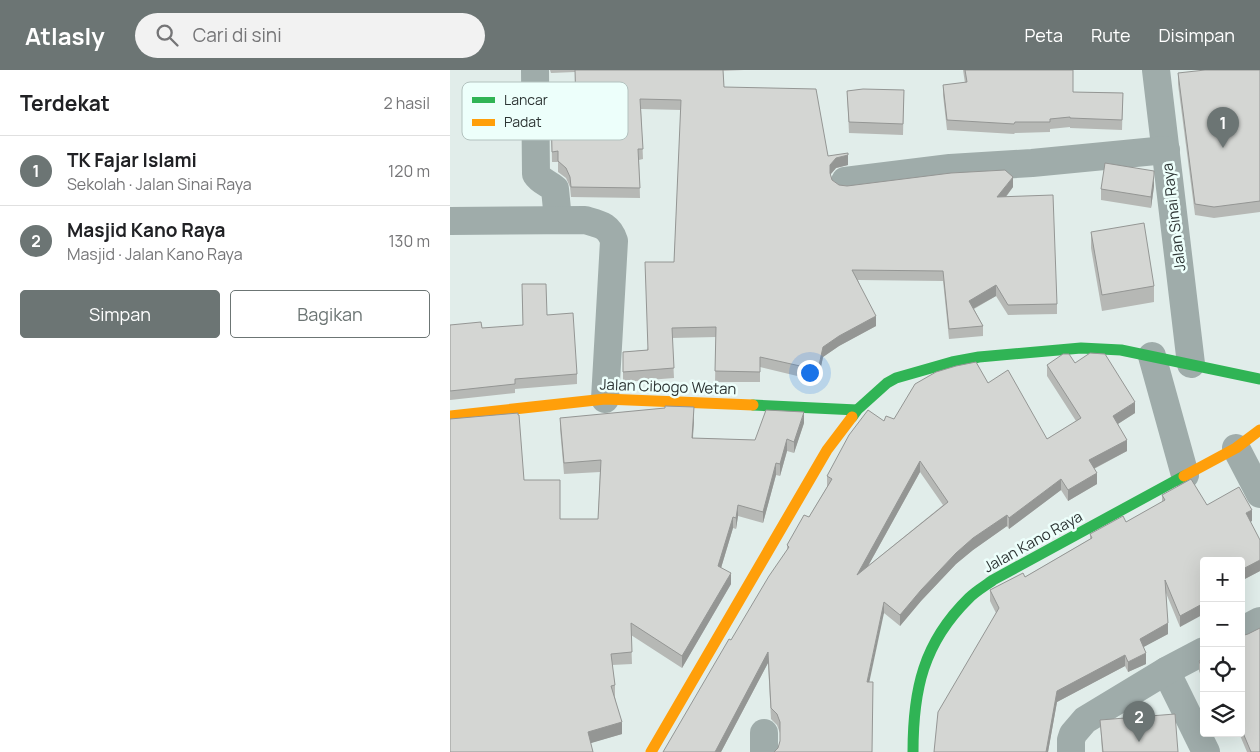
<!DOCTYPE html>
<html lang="id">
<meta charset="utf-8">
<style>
:root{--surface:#fff;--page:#f2f2f2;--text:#202124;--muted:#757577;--line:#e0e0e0;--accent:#6c7574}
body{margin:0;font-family:Manrope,sans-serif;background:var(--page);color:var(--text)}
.controls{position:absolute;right:15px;bottom:15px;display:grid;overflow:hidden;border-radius:5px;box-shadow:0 5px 20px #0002}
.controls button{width:45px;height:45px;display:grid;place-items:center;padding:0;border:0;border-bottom:1px solid var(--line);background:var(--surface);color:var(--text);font:25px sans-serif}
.you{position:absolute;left:359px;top:302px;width:18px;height:18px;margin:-12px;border:4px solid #fff;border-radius:50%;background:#1a73e8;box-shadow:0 0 0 8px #1a73e833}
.badge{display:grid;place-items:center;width:32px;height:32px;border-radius:50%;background:var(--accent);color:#fff;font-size:16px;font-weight:700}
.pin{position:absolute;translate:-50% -41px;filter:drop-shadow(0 1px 2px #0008)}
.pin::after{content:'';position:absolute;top:26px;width:18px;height:15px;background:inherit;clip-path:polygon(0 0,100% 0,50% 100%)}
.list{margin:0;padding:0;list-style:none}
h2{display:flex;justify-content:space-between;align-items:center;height:65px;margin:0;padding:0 20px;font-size:21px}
h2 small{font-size:16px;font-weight:400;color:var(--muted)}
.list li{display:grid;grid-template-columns:32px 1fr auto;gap:15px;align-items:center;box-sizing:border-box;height:70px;padding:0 20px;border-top:1px solid var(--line)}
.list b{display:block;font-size:19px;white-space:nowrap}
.list p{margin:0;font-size:16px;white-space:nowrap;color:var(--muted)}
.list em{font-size:16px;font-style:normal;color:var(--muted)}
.actions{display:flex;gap:10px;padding:15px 20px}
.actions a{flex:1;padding:11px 0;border:1px solid var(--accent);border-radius:5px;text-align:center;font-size:18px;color:var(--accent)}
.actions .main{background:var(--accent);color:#fff}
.icon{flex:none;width:28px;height:28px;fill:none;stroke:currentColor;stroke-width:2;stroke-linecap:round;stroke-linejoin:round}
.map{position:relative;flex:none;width:810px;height:682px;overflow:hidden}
header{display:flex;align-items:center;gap:30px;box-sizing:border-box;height:70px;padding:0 25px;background:var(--accent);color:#fff}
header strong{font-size:24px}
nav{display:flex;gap:28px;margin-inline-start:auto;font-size:18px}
.search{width:350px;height:45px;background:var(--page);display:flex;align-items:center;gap:12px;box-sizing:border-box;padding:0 18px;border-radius:28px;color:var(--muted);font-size:19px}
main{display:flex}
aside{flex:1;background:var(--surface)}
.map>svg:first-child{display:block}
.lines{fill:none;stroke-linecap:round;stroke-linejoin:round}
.street{stroke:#9facaa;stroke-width:28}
.fast{stroke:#30b455;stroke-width:11}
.slow{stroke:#ff9f0a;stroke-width:11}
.wall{fill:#b6b8b5;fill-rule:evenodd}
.shaded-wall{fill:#949694}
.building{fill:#d4d6d3;stroke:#949694;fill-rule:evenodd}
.labels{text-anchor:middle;stroke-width:5;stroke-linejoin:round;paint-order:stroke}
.street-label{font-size:15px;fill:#2d3534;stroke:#edfffb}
.key{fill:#edfffb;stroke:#b3c2bf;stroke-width:1}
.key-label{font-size:14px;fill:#2d3534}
</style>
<header>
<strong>Atlasly</strong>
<div class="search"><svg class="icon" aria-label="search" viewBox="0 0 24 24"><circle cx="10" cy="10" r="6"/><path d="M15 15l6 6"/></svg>Cari di sini</div>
<nav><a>Peta</a><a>Rute</a><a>Disimpan</a></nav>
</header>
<main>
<aside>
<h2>Terdekat<small>2 hasil</small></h2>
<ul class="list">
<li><span class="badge">1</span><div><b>TK Fajar Islami</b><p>Sekolah · Jalan Sinai Raya</p></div><em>120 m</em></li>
<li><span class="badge">2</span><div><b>Masjid Kano Raya</b><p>Masjid · Jalan Kano Raya</p></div><em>130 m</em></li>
</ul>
<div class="actions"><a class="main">Simpan</a><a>Bagikan</a></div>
</aside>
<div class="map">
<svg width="810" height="682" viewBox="0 0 810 682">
<rect width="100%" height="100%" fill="#e1edea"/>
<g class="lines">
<g class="street">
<path d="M85,0L86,104C91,112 99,113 105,119L108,150"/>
<polyline points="706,0 741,294"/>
<polyline points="395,111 500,98 582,93 716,80"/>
<path d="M0,151L135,150C149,154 159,155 164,171L155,329"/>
<polyline points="702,286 735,405"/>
<polyline points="786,378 810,424"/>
<polyline points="791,561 810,551"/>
<polyline points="716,601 756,682"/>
<polyline points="314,682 314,663"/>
<polyline points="621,682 621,670 623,664 635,650 716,601 754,581"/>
</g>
<g class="fast">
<polyline points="303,335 407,340"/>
<polyline points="402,347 407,340 437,313 446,308 502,292 529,287 631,278 671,280 810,309"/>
<path d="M463,682C463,620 473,573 519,528C526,521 535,516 543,510L734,406"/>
</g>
<g class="slow">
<polyline points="0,346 155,329 303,335"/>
<polyline points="734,406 786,378 810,360"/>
<polyline points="201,682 377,380 402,347"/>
</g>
</g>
<g class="wall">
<polygon points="100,0 294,0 273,1 274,17 378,86 398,95 386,98 380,105 382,110 389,115 397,116 563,117 556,127 607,234 607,244 558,245 546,226 524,239 533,256 533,266 499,269 493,211 408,210 426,256 389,276 373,287 368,311 310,297 310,312 265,312 266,267 222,268 224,308 173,312 173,282 197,280 224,192 231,40 191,39 193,89 189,90 190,128 121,127 120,117 116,108 108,102 108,92 102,92 101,39 126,39 125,2 101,3"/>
<polygon points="513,0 623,0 623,22 673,23 672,60 620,58 620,57 600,59 600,62 565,63 564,64 497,60 493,25 493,15 515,13"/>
<polygon points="810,0 810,142 764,148 745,145 728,14 728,3"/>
<polygon points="454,20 453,65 399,63 397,21"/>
<polygon points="704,116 701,138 651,130 651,119"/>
<polygon points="641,162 704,216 704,232 652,241 641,178"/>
<polygon points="72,224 97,245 127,304 127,314 65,319 65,323 0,330 0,255 32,258 73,256"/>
<path d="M625,293L685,343L668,354L677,381L644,399L647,414L618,431L611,420L559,459L557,456L523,480L506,494L471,531L450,556L434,543L328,678L330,671V663L327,655L321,649L318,593L271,682H213L337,480V475L359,447L377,417V406L434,351L444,349L538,313L597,369L626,351L597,306V295ZM470,402L493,435L418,496Z"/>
<polygon points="110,348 244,349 243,368 305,370 354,353 344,383 337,381 330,406 326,405 313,453 288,446 286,459 283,458 271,498 281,514 232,598 181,565 182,594 162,595 165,615 165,627 172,664 140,673 74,410 110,449 148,449 150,402 114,404 110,359"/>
<polygon points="712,425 757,435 802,451 800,452 810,501 791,511 791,491 730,557 716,523 718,564 693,577 696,594 678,602 675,596 607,632 598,682 484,682 546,543 540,531 540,520 575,507 640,469 640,464 676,452 712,432"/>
<polygon points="798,564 810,682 797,682 789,663 791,663 791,566"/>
<polygon points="754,588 754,613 749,601 749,591"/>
<polygon points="650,650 728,682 652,682"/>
</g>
<g class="shaded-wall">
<polygon points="398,85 398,95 386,98 380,105 380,95 386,88"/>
<polygon points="704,105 704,116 701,138 701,127"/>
<polygon points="563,107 563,117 547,138 547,127"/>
<polygon points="546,215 546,226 519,241 519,231"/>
<polygon points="426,246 426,256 389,276 373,287 368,311 368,300 373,277 389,266"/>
<polygon points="685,332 685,343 663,357 663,346"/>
<polygon points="244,337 244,349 242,379 242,368"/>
<polygon points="354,342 354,353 344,383 344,372"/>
<polygon points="337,369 337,381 330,406 330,394"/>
<polygon points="677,370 677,381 639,401 639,390"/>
<polygon points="470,391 470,402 407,516 407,505"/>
<polygon points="326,393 326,405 313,453 313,442"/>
<polygon points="647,403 647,414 618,431 618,420"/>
<polygon points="611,409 611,420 559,459 559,448"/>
<polygon points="288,435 288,446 286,459 286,448"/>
<polygon points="802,440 802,451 796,454 796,443"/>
<polygon points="557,445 557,456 523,480 506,494 471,531 450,556 450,545 471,520 506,483 523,468"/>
<polygon points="283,447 283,458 268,508 268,496"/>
<polygon points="810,490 810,501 791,511 791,500"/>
<polygon points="281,503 281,514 232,598 232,586"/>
<polygon points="434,532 434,543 417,623 417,612"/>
<polygon points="754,533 754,544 730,557 730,546"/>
<polygon points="718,553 718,564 690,579 690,569"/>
<polygon points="318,582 318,593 271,682 265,682"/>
<polygon points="696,583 696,594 678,602 678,592"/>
<polygon points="675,585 675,596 607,632 598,682 596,682 607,621"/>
<polygon points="172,652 172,664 138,674 138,662"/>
</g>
<g class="building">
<polygon points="125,0 273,0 274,17 366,19 378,86 398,83 398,85 386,88 380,95 380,103 382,110 389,115 397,116 501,103 555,100 563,107 547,127 603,125 607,234 558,235 546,215 519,231 533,256 499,259 493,201 402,200 426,246 389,266 373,277 368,300 310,287 310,302 265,301 266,257 222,258 224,298 173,302 173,282 198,280 195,192 224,192 231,30 190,29 193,79 188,79 190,118 121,117 120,107 116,98 108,91 108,81 102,82 101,39 126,39"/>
<polygon points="515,0 623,0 623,22 673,23 672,50 620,48 620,47 600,49 600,52 565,52 564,54 497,50 493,15 517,12"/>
<polygon points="755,0 810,0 810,131 764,137 745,134 728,3"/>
<polygon points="413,19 454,20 453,54 399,52 397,21"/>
<polygon points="655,93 704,101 704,105 701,127 651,119"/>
<polygon points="694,153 704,216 652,225 641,162"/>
<polygon points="72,214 96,214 97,245 123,243 127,304 65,309 65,314 0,321 0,255 31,252 32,258 73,255"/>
<path d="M640,283L655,284L685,332L663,346L677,370L639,390L647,403L618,420L611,409L559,448L557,445L523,468L506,483L471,520L450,545L434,532L417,612H423L422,682H324L328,678L330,671V652L327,644L321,638L318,582L265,682H213L279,569L281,570L319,506L339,477L337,475L354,445L359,447L382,409L377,406L399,365L418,340L434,351L436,346L444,349L465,314L486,302L506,296L526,292L538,313L558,300L597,369L631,348L597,295L613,284H619L625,293ZM470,391L498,432L407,505Z"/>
<polygon points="215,336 244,337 242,368 305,370 316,340 354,342 344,372 337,369 330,394 326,393 313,442 288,435 286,448 283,447 268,496 281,503 232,586 181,553 182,582 161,584 165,615 161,616 172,652 138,662 143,682 0,682 0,349 68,343 68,345 69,345 74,410 110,410 110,449 148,449 151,390 114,393 110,348 215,338"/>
<polygon points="741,409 757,435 789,417 802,440 796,443 810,470 810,490 791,500 791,491 754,491 754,533 730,546 715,510 718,553 690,569 696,583 678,592 675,585 607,621 596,682 484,682 488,642 549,538 540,520 573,503 575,507 642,468 640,464 673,446 676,452 715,430 712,425"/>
<polygon points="810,558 810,682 801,682 791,658 791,566 798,564"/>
<polygon points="754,588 754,602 749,591"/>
<polygon points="725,644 728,682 653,682 650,650"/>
</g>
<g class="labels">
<g class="street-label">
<text transform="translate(724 147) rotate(-97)" y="5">Jalan Sinai Raya</text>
<text transform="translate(218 317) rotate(2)" y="5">Jalan Cibogo Wetan</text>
<text transform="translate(583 472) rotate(-29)" y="5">Jalan Kano Raya</text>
</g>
</g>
<rect x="12" y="12" width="166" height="58" rx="8" class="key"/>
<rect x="22" y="27" width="23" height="6" fill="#30b455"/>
<rect x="22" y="49" width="23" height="7" fill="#ff9f0a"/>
<g class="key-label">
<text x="54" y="35">Lancar</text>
<text x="54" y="57">Padat</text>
</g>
</svg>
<div class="controls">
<button>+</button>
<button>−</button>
<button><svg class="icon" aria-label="locate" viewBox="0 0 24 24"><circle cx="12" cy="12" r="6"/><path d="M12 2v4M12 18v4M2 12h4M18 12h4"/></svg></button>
<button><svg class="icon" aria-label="layers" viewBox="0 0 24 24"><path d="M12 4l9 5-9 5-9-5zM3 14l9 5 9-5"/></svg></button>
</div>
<div class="you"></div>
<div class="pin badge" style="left:773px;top:78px">1</div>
<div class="pin badge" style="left:689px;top:672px">2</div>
</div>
</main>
